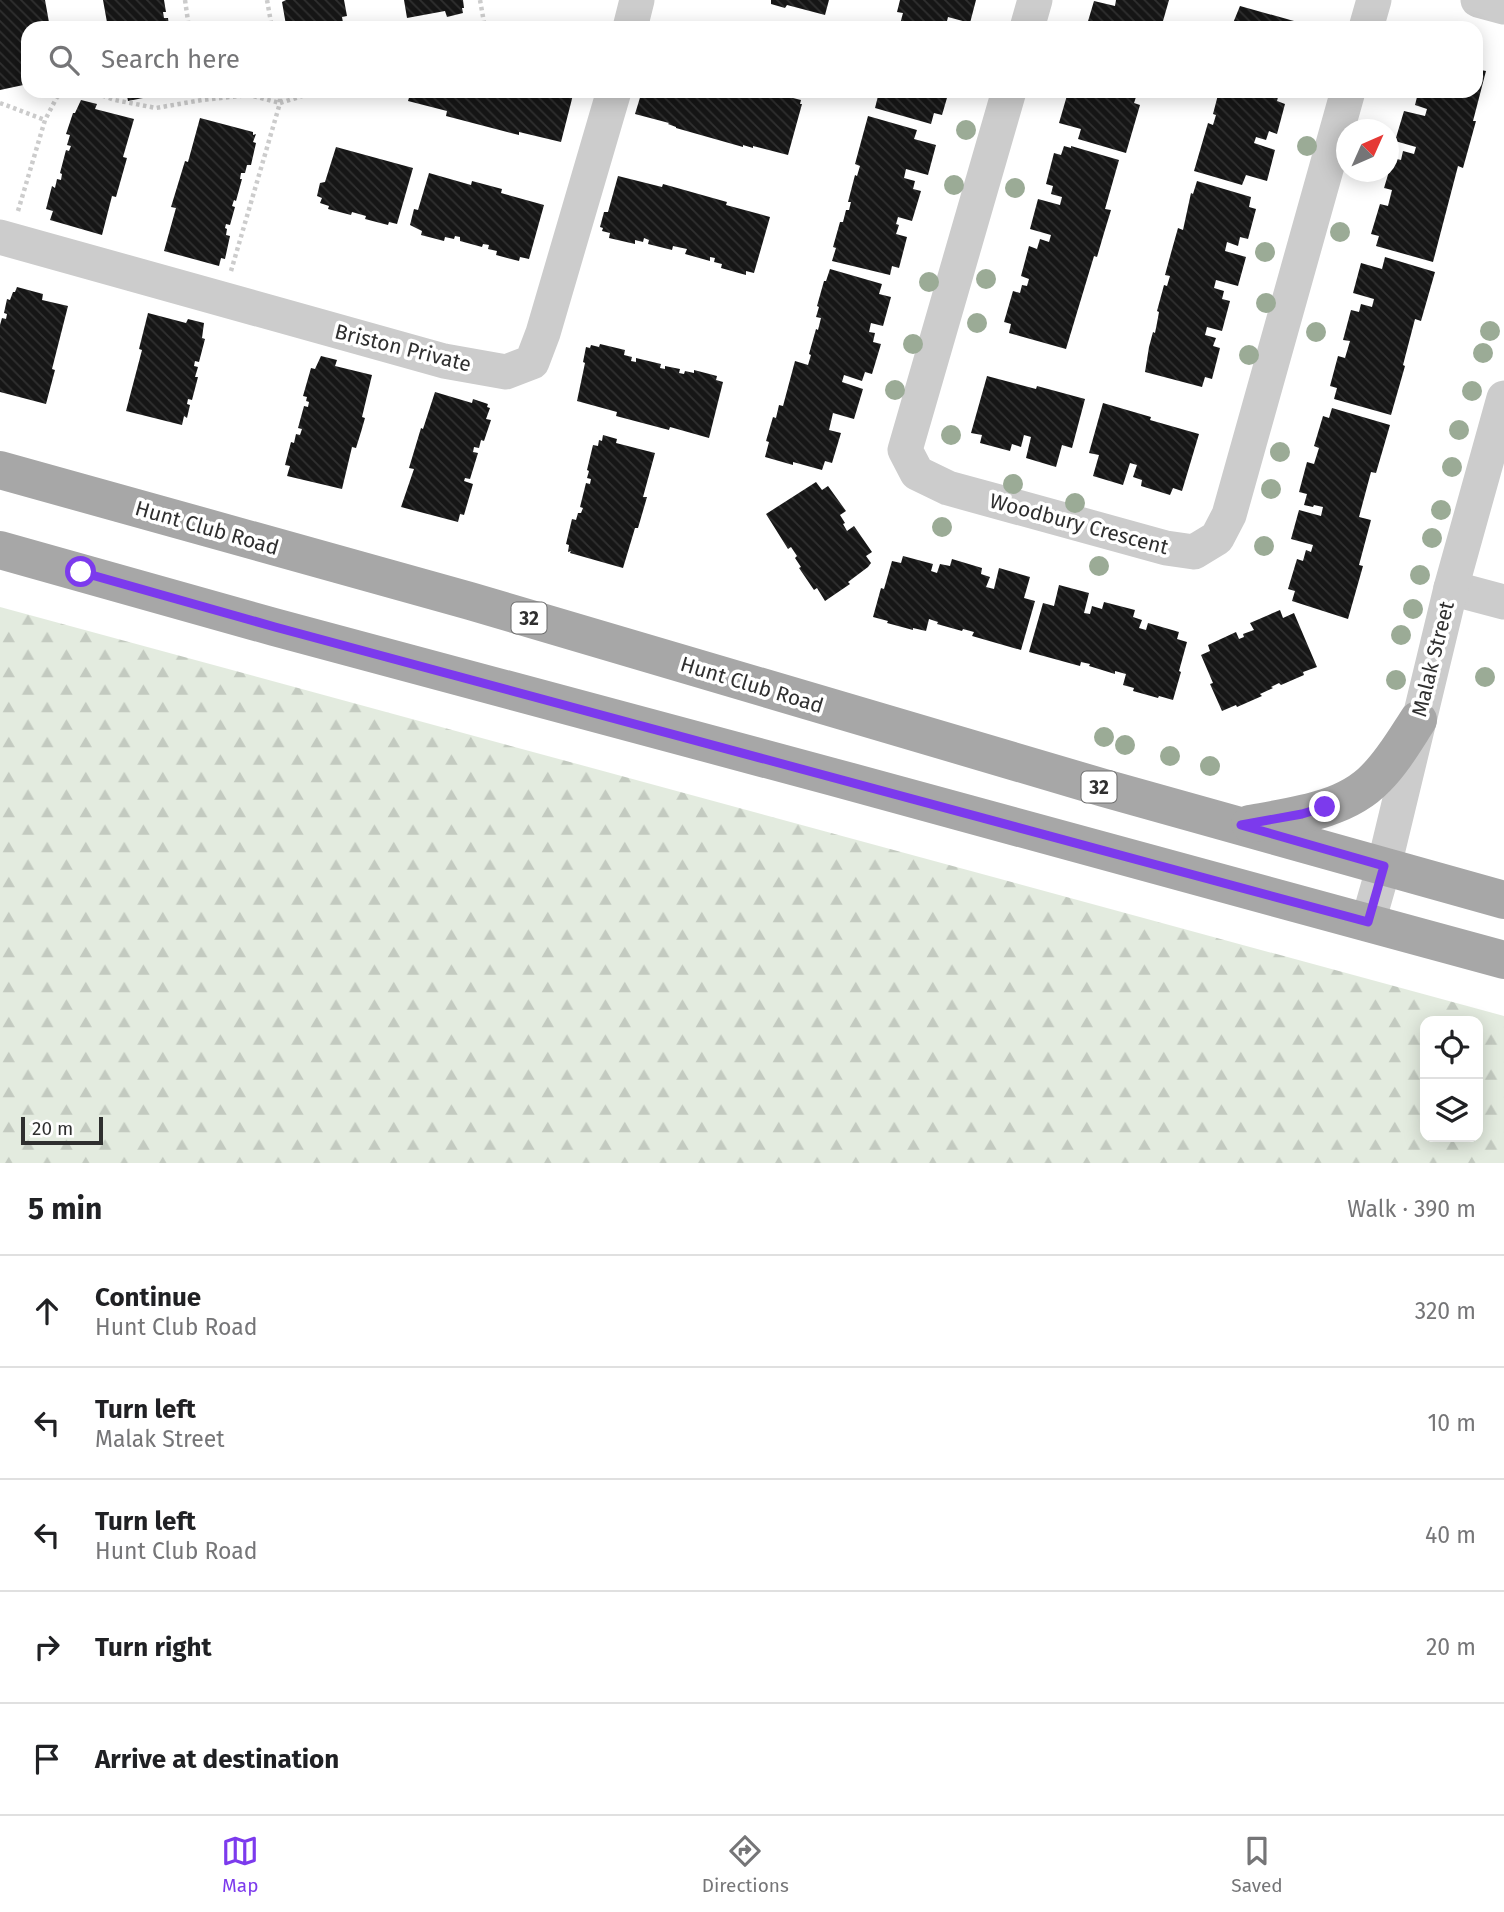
<!DOCTYPE html>
<meta charset="utf-8">
<style>
:root{--surface:#fff;--page:#f6f6f6;--text:#202124;--muted:#757577;--line:#e0e0e0;--accent:#7c3aed}
body{margin:0;font-family:"Fira Sans",sans-serif;background:var(--page);color:var(--text)}
.controls{position:absolute;right:21px;bottom:21px;display:grid;overflow:hidden;border-radius:14px;box-shadow:0 4px 18px #0003}
.controls button{width:63px;height:63px;display:grid;place-items:center;padding:0;border:0;border-bottom:2px solid var(--line);background:var(--surface);color:var(--text);font:35px sans-serif}
.compass{position:absolute;left:1336px;top:119px;width:63px;height:63px;border-radius:50%;background:var(--surface);box-shadow:0 4px 18px #0003;rotate:45deg}
.scale{position:absolute;left:21px;bottom:18px;width:82px;box-sizing:border-box;padding-left:7px;border:4px solid #2f2f2f;border-top:0;font-size:19px;line-height:24px;white-space:nowrap;color:#2f2f2f;-webkit-text-stroke:5px #fff;paint-order:stroke}
.stop{position:absolute;width:21px;height:21px;margin:-16px;border:5px solid #7c3aed;border-radius:50%;background:#fff}
.stop.end{background:#7c3aed;border-color:#fff;box-shadow:0 2px 7px #0008}
.list{margin:0;padding:0;list-style:none}
h2{display:flex;justify-content:space-between;align-items:center;height:91px;margin:0;padding:0 28px;font-size:30px}
h2 small{font-size:23px;font-weight:400;color:var(--muted)}
.list li{display:grid;grid-template-columns:46px 1fr auto;gap:21px;align-items:center;box-sizing:border-box;height:112px;padding:0 28px;border-top:2px solid var(--line)}
.list b{display:block;font-size:26px;white-space:nowrap}
.list p{margin:0;font-size:23px;white-space:nowrap;color:var(--muted)}
.list em{font-size:23px;font-style:normal;color:var(--muted)}
.icon{flex:none;width:38px;height:38px;fill:none;stroke:currentColor;stroke-width:2;stroke-linecap:round;stroke-linejoin:round}
.map{position:relative;flex:none;width:1504px;height:1163px;overflow:hidden}
.search{position:absolute;background:var(--surface);box-shadow:0 4px 18px #0003;left:21px;right:21px;top:21px;height:77px;display:flex;align-items:center;gap:18px;box-sizing:border-box;padding:0 24px;border-radius:21px;color:var(--muted);font-size:26px}
.sheet{height:651px;background:var(--surface)}
nav{display:flex;justify-content:space-around;align-items:center;box-sizing:border-box;height:98px;border-top:2px solid var(--line);background:var(--surface);font-size:19px;color:var(--muted)}
nav a{display:grid;justify-items:center;gap:4px}
nav .on{color:var(--accent)}
.map>svg:first-child{display:block}
.forest{fill:url(#forest-firs);fill-rule:evenodd}
.building{fill:url(#building-back-hatch)}
.lines{fill:none;stroke-linecap:round;stroke-linejoin:round}
.path{stroke:#ccc;stroke-width:4.5;stroke-dasharray:3.5 3.5;stroke-linecap:butt}
.minor{stroke:#ccc;stroke-width:35}
.major{stroke:#a7a7a7;stroke-width:38}
.tree{fill:#9bab96}
.route{stroke:#7c3aed;stroke-width:9}
.labels{text-anchor:middle;stroke-width:7;stroke-linejoin:round;paint-order:stroke}
.shield{fill:#fff;stroke:#6d6d6d;stroke-width:2}
.shield-label{font-size:19px;font-weight:bold;fill:#2f2f2f}
.street-label{font-size:21px;fill:#2f2f2f;stroke:#fff}
</style>
<div class="map">
<svg width="1504" height="1163" viewBox="0 0 1504 1163">
<defs>
<pattern id="forest-firs" width="22" height="20" patternUnits="userSpaceOnUse" patternTransform="scale(1.75)"><rect width="22" height="20" fill="#e3ebdf"/><path d="M5 1l3.5 6h-7zM16 11l3.5 6h-7z" fill="#c3cac0"/></pattern>
<pattern id="building-back-hatch" width="6" height="6" patternUnits="userSpaceOnUse" patternTransform="scale(1.75)"><rect width="6" height="6" fill="#161616"/><path d="M-1 5l2 2M0 0l6 6M5-1l2 2" fill="none" stroke="#303030"/></pattern>
</defs>
<rect width="100%" height="100%" fill="#fff"/>
<path class="forest" d="M0,607L1504,1016V1163H0ZM1425,1021H1478V1137H1425Z"/>
<g class="building">
<polygon points="0,0 45,0 50,28 28,28 28,84 0,90"/>
<polygon points="103,0 164,0 166,12 163,12 164,18 168,18 169,26 172,25 173,28 108,28"/>
<polygon points="286,0 344,0 347,16 342,17 344,28 291,28 291,24 286,25 282,2"/>
<polygon points="404,0 463,0 464,8 462,8 463,13 447,17 445,11 407,18"/>
<polygon points="771,0 829,0 825,15 787,5 785,8 771,4"/>
<polygon points="900,0 976,0 970,23 948,17 946,25 953,28 896,28 897,23 900,24 903,13 897,12"/>
<polygon points="1116,0 1169,0 1161,28 1086,28 1094,1 1115,6"/>
<polygon points="1240,6 1294,21 1292,28 1231,28"/>
<polygon points="1476,69 1486,71 1473,121 1476,121 1463,168 1458,166 1433,262 1376,246 1379,236 1371,234 1380,204 1388,206 1392,190 1384,188 1393,158 1401,160 1403,151 1414,154 1416,147 1395,141 1404,111 1425,116 1427,109 1415,105 1417,97 1411,95 1412,91 1476,91"/>
<polygon points="126,91 173,91 173,92 128,101"/>
<polygon points="411,91 574,91 561,142 519,132 519,135 446,116 447,111 408,101"/>
<polygon points="642,91 756,91 755,95 759,96 761,92 770,94 771,91 783,91 794,94 793,98 801,100 800,104 802,104 788,155 753,146 753,148 743,145 743,147 676,128 676,127 668,124 669,123 635,114"/>
<polygon points="876,91 949,91 942,115 934,113 931,124 875,108 878,96 875,95"/>
<polygon points="1091,91 1138,91 1134,103 1140,105 1126,153 1078,139 1081,129 1059,123 1068,92 1089,98"/>
<polygon points="1219,91 1272,91 1279,93 1277,101 1285,104 1277,134 1269,131 1266,140 1256,137 1254,143 1275,150 1267,181 1246,175 1242,185 1194,171 1208,123 1213,125 1216,115 1213,114"/>
<polygon points="81,100 97,104 95,109 134,119 123,157 127,158 116,197 112,196 102,235 50,220 53,211 46,209 52,186 55,188 57,179 61,180 62,174 60,173 66,150 69,151 71,146 67,145 70,135 66,134 73,113 75,113"/>
<polygon points="868,116 917,130 914,139 936,145 928,175 906,169 904,178 915,181 913,189 921,191 912,221 898,217 896,224 899,225 896,234 907,237 899,268 892,266 890,275 832,261 836,248 833,247 840,222 843,222 846,210 849,210 851,202 848,202 855,175 857,176 860,166 855,164"/>
<polygon points="200,118 253,132 253,135 256,134 253,142 256,143 251,165 247,165 245,173 241,173 240,179 242,179 236,201 234,200 232,206 235,207 230,225 226,224 225,228 227,229 226,235 230,236 225,259 221,258 219,266 164,251 176,208 171,207 185,161 188,162"/>
<polygon points="1064,146 1071,148 1071,146 1119,160 1105,209 1111,210 1104,233 1097,257 1094,256 1066,349 1009,333 1011,324 1004,322 1013,291 1020,293 1022,285 1027,286 1029,279 1021,276 1029,246 1037,249 1040,239 1049,242 1051,235 1030,229 1038,199 1060,205 1062,197 1051,194 1053,186 1046,184 1054,153 1061,155"/>
<polygon points="336,147 413,168 397,224 389,222 388,225 365,219 366,216 352,212 351,215 328,209 329,206 320,203 322,198 317,196 320,183 325,182"/>
<polygon points="429,173 471,185 472,181 502,189 501,193 544,205 529,259 520,257 519,261 496,255 497,251 488,249 489,245 483,244 482,247 460,241 460,237 455,236 454,239 445,237 444,241 421,235 422,231 410,225 414,209 418,210"/>
<polygon points="618,176 662,187 663,184 727,202 726,205 770,217 754,273 746,271 746,275 721,268 722,264 714,262 715,258 710,257 710,261 685,254 687,249 673,246 672,250 648,244 649,240 644,238 643,242 635,240 635,244 609,238 610,233 602,231 603,228 600,227 604,212 608,212"/>
<polygon points="1197,181 1251,197 1249,207 1256,209 1248,239 1240,237 1238,246 1227,242 1225,251 1246,257 1238,286 1216,280 1214,288 1224,291 1222,299 1230,301 1222,331 1207,327 1205,335 1216,338 1213,346 1220,348 1212,379 1205,377 1202,387 1145,372 1149,347 1153,332 1155,333 1157,323 1159,312 1157,311 1164,285 1167,286 1170,276 1165,275 1171,253 1178,228 1183,230 1191,193 1193,194"/>
<polygon points="1385,257 1435,272 1421,321 1415,319 1403,365 1405,366 1391,415 1334,399 1337,388 1330,386 1338,356 1345,358 1350,341 1343,340 1351,310 1359,312 1361,304 1372,307 1374,299 1353,293 1361,263 1382,269"/>
<polygon points="830,269 882,284 879,294 891,297 883,326 871,323 869,332 875,333 873,342 881,344 872,374 865,372 862,381 844,375 842,382 863,389 854,419 833,413 829,430 841,433 832,463 825,461 822,470 793,462 793,465 765,457 769,442 766,441 773,417 776,418 779,405 783,406 795,361 808,365 811,355 809,354 816,329 818,330 821,318 816,317 819,307 817,306 824,281 826,281"/>
<polygon points="17,287 43,294 42,300 68,306 52,369 55,370 46,404 0,392 0,325 2,318 6,319 7,314 4,313 7,299 10,300 13,292 15,292"/>
<polygon points="148,313 186,323 188,319 204,323 202,338 205,339 199,362 195,361 194,366 198,367 195,377 198,377 192,400 188,399 187,404 190,405 187,418 184,416 182,425 126,411 142,350 139,349"/>
<polygon points="600,344 625,350 624,355 632,357 631,361 636,362 636,358 661,364 660,368 665,369 665,366 680,369 679,373 684,374 685,371 694,373 694,370 717,376 716,380 723,382 709,438 670,427 669,430 616,416 617,412 577,401 585,363 583,362 586,347 590,348 591,345 599,347"/>
<polygon points="321,356 337,360 335,366 372,375 362,417 365,418 361,432 356,448 352,447 342,489 287,476 290,466 285,465 291,442 294,443 296,434 300,435 302,429 298,428 304,406 308,407 309,402 306,401 307,397 303,396 311,368 315,369"/>
<polygon points="987,376 1036,389 1037,386 1085,399 1072,448 1062,445 1056,467 1026,458 1031,437 1024,435 1021,447 1012,444 1010,451 980,443 982,435 971,433"/>
<polygon points="435,392 472,403 473,399 488,404 487,407 490,408 486,419 491,420 484,441 481,440 479,448 474,447 473,452 478,453 470,479 465,478 464,481 473,484 464,515 460,514 458,522 401,507 414,469 409,468 421,428 423,429"/>
<polygon points="1103,403 1151,417 1150,420 1199,434 1182,491 1173,488 1170,495 1141,486 1142,480 1133,477 1137,465 1130,463 1123,485 1093,476 1099,455 1089,453"/>
<polygon points="1332,408 1390,425 1376,473 1371,472 1359,517 1371,520 1359,565 1363,566 1348,619 1292,601 1295,591 1288,589 1297,559 1303,561 1306,550 1311,552 1313,545 1291,539 1299,510 1321,516 1323,507 1314,505 1313,507 1304,505 1307,494 1299,492 1307,462 1314,464 1319,448 1314,446 1323,416 1329,418"/>
<polygon points="603,435 617,439 616,443 655,453 643,497 647,497 638,528 635,528 623,568 570,553 571,551 568,552 569,545 566,544 572,519 576,520 578,513 581,513 583,508 580,507 586,483 590,484 591,479 587,478 589,471 587,470 593,445 598,446 599,440 602,441"/>
<polygon points="816,482 822,490 828,486 846,511 840,515 845,523 843,524 847,531 854,526 872,552 866,556 871,563 868,567 848,582 850,584 825,601 817,588 814,590 799,568 801,567 795,558 797,556 791,547 788,549 766,514"/>
<polygon points="903,556 933,564 931,571 937,573 940,564 950,566 952,559 982,568 981,574 990,577 986,587 994,589 999,568 1030,577 1024,598 1035,601 1021,650 972,636 974,632 963,629 962,631 937,624 938,622 929,619 926,631 913,628 913,630 887,623 888,621 873,617 881,588 884,589 892,561 901,563"/>
<polygon points="1059,585 1089,593 1084,613 1090,614 1092,606 1102,609 1104,602 1135,610 1133,617 1142,620 1139,628 1146,630 1148,623 1179,632 1177,639 1187,642 1179,671 1181,672 1173,700 1159,696 1158,698 1133,691 1134,688 1123,685 1126,674 1115,671 1115,674 1089,666 1090,664 1081,662 1080,666 1029,652 1043,603 1054,606"/>
<polygon points="1280,610 1283,618 1294,613 1317,667 1303,672 1304,675 1281,685 1279,683 1271,687 1273,688 1260,694 1262,696 1237,707 1236,705 1222,711 1210,684 1213,683 1201,655 1210,651 1208,645 1236,632 1239,639 1244,637 1243,634 1254,630 1250,623"/>
</g>
<g class="lines">
<g class="path">
<polyline points="185,0 189,28"/>
<polyline points="267,0 272,28"/>
<polyline points="480,0 485,28"/>
<polyline points="430,28 435,28"/>
<polyline points="89,91 115,100 156,108 202,100 249,95 280,103 280,91"/>
<polyline points="0,103 45,120"/>
<polyline points="18,211 45,120 57,97 69,91"/>
<polyline points="231,271 280,103 318,91"/>
</g>
<g class="minor">
<polyline points="1478,0 1504,7"/>
<polyline points="630,28 637,0"/>
<polyline points="1027,28 1035,0"/>
<polyline points="1366,28 1374,0"/>
<polyline points="1009,91 905,450 917,473 948,488 1166,548 1194,552 1217,538 1229,515 1348,91"/>
<polyline points="0,237 444,361 506,372 532,362 543,333 614,91"/>
<polyline points="1451,588 1504,602"/>
<polyline points="1368,922 1384,866 1451,588 1504,398"/>
</g>
<g class="major">
<polyline points="0,470 470,601 1104,788 1504,900"/>
<polyline points="0,550 274,627 833,777 1504,960"/>
<path d="M1250,824C1292,816 1345,811 1376,778C1393,761 1405,740 1418,720"/>
</g>
</g>
<g class="tree">
<circle cx="966" cy="130" r="10"/>
<circle cx="1307" cy="146" r="10"/>
<circle cx="954" cy="185" r="10"/>
<circle cx="1015" cy="188" r="10"/>
<circle cx="1340" cy="232" r="10"/>
<circle cx="1265" cy="252" r="10"/>
<circle cx="986" cy="279" r="10"/>
<circle cx="929" cy="282" r="10"/>
<circle cx="1266" cy="303" r="10"/>
<circle cx="977" cy="323" r="10"/>
<circle cx="1490" cy="331" r="10"/>
<circle cx="1316" cy="332" r="10"/>
<circle cx="913" cy="344" r="10"/>
<circle cx="1483" cy="353" r="10"/>
<circle cx="1249" cy="355" r="10"/>
<circle cx="895" cy="390" r="10"/>
<circle cx="1472" cy="391" r="10"/>
<circle cx="1459" cy="430" r="10"/>
<circle cx="951" cy="435" r="10"/>
<circle cx="1280" cy="452" r="10"/>
<circle cx="1452" cy="467" r="10"/>
<circle cx="1013" cy="484" r="10"/>
<circle cx="1271" cy="489" r="10"/>
<circle cx="1075" cy="503" r="10"/>
<circle cx="1441" cy="510" r="10"/>
<circle cx="942" cy="527" r="10"/>
<circle cx="1432" cy="538" r="10"/>
<circle cx="1264" cy="546" r="10"/>
<circle cx="1099" cy="566" r="10"/>
<circle cx="1420" cy="575" r="10"/>
<circle cx="1413" cy="609" r="10"/>
<circle cx="1401" cy="635" r="10"/>
<circle cx="1485" cy="677" r="10"/>
<circle cx="1396" cy="680" r="10"/>
<circle cx="1104" cy="737" r="10"/>
<circle cx="1125" cy="745" r="10"/>
<circle cx="1170" cy="756" r="10"/>
<circle cx="1210" cy="766" r="10"/>
</g>
<g class="lines">
<polyline class="route" points="81,572 275,627 1368,922 1384,866 1241,825 1302,814 1325,807"/>
</g>
<g class="labels">
<g class="shield">
<rect x="511.5" y="602.5" width="35" height="31" rx="5"/>
<rect x="1081.5" y="771.5" width="35" height="31" rx="5"/>
</g>
<g class="shield-label">
<text x="529" y="625">32</text>
<text x="1099" y="794">32</text>
</g>
<g class="street-label">
<text transform="translate(403 348) rotate(14)" y="7">Briston Private</text>
<text transform="translate(1079 524) rotate(15)" y="7">Woodbury Crescent</text>
<text transform="translate(207 528) rotate(16)" y="7">Hunt Club Road</text>
<text transform="translate(1433 659) rotate(-76)" y="7">Malak Street</text>
<text transform="translate(752 685) rotate(17)" y="7">Hunt Club Road</text>
</g>
</g>
</svg>
<div class="controls">
<button><svg class="icon" aria-label="locate" viewBox="0 0 24 24"><circle cx="12" cy="12" r="6"/><path d="M12 2v4M12 18v4M2 12h4M18 12h4"/></svg></button>
<button><svg class="icon" aria-label="layers" viewBox="0 0 24 24"><path d="M12 4l9 5-9 5-9-5zM3 14l9 5 9-5"/></svg></button>
</div>
<svg class="compass" viewBox="-18 -18 36 36"><path d="M0-13l5 13h-10z" fill="#e53935"/><path d="M0 13l5-13h-10z" fill="#757577"/></svg>
<div class="scale">20 m</div>
<div class="stop" style="left:81px;top:572px"></div>
<div class="stop end" style="left:1325px;top:807px"></div>
<div class="search"><svg class="icon" aria-label="search" viewBox="0 0 24 24"><circle cx="10" cy="10" r="6"/><path d="M15 15l6 6"/></svg>Search here</div>
</div>
<section class="sheet">
<h2>5 min<small>Walk · 390 m</small></h2>
<ul class="list">
<li><svg class="icon" aria-label="ahead" viewBox="0 0 24 24"><path d="M12 20V5M6 11l6-6 6 6"/></svg><div><b>Continue</b><p>Hunt Club Road</p></div><em>320 m</em></li>
<li><svg class="icon" aria-label="left" viewBox="0 0 24 24"><path d="M17 20v-9H6M10 6l-5 5 5 5"/></svg><div><b>Turn left</b><p>Malak Street</p></div><em>10 m</em></li>
<li><svg class="icon" aria-label="left" viewBox="0 0 24 24"><path d="M17 20v-9H6M10 6l-5 5 5 5"/></svg><div><b>Turn left</b><p>Hunt Club Road</p></div><em>40 m</em></li>
<li><svg class="icon" aria-label="right" viewBox="0 0 24 24"><path d="M7 20v-9h11M14 6l5 5-5 5"/></svg><div><b>Turn right</b></div><em>20 m</em></li>
<li><svg class="icon" aria-label="arrive" viewBox="0 0 24 24"><path d="M6 21V4h12l-3 4 3 4H6"/></svg><div><b>Arrive at destination</b></div></li>
</ul>
</section>
<nav>
<a class="on"><svg class="icon" aria-label="map" viewBox="0 0 24 24"><path d="M3 6l6-2 6 2 6-2v14l-6 2-6-2-6 2zM9 4v14M15 6v14"/></svg>Map</a>
<a><svg class="icon" aria-label="directions" viewBox="0 0 24 24"><path d="M12 3l9 9-9 9-9-9zM9 14v-3h6M13 9l2 2-2 2"/></svg>Directions</a>
<a><svg class="icon" aria-label="saved" viewBox="0 0 24 24"><path d="M7 4h10v16l-5-4-5 4z"/></svg>Saved</a>
</nav>
